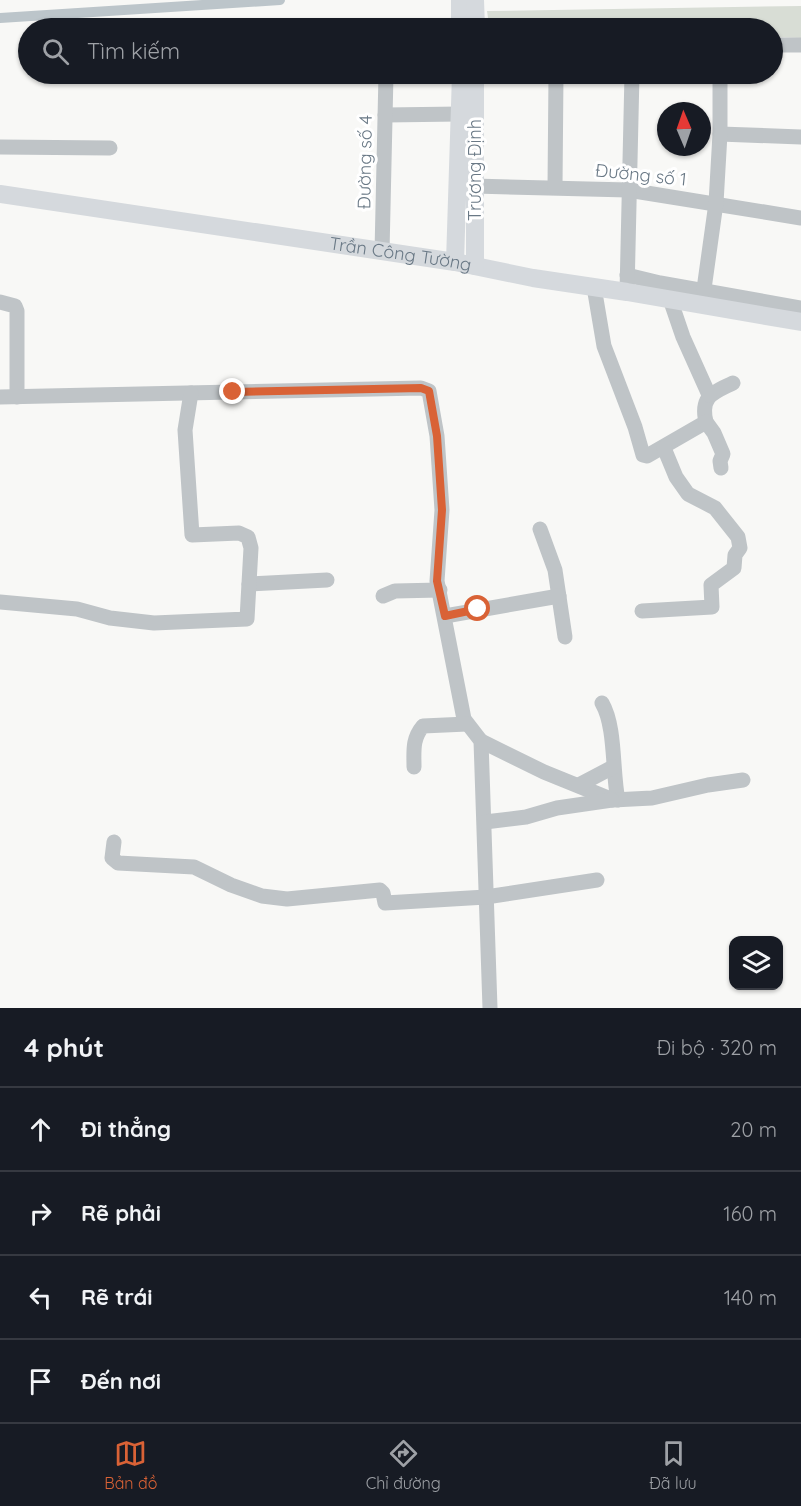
<!DOCTYPE html>
<html lang="vi">
<meta charset="utf-8">
<style>
:root{--surface:#171b24;--page:#20242c;--text:#f1f3f6;--muted:#9ea1a6;--line:#363941;--accent:#d96236}
body{margin:0;font-family:Quicksand,sans-serif;background:var(--page);color:var(--text)}
.controls{position:absolute;right:18px;bottom:18px;display:grid;overflow:hidden;border-radius:12px;box-shadow:0 2px 4px #0004}
.controls button{width:54px;height:54px;display:grid;place-items:center;padding:0;border:0;border-bottom:2px solid var(--line);background:var(--surface);color:var(--text);font:30px sans-serif}
.compass{position:absolute;left:657px;top:102px;width:54px;height:54px;border-radius:50%;background:var(--surface);box-shadow:0 2px 4px #0004;rotate:358deg}
.stop{position:absolute;width:18px;height:18px;margin:-14px;border:4px solid #d96236;border-radius:50%;background:#fff}
.stop.end{background:#d96236;border-color:#fff;box-shadow:0 2px 6px #0008}
.list{margin:0;padding:0;list-style:none}
h2{display:flex;justify-content:space-between;align-items:center;height:78px;margin:0;padding:0 24px;font-size:26px}
h2 small{font-size:20px;font-weight:400;color:var(--muted)}
.list li{display:grid;grid-template-columns:39px 1fr auto;gap:18px;align-items:center;box-sizing:border-box;height:84px;padding:0 24px;border-top:2px solid var(--line)}
.list b{display:block;font-size:22px;white-space:nowrap}
.list em{font-size:20px;font-style:normal;color:var(--muted)}
.icon{flex:none;width:33px;height:33px;fill:none;stroke:currentColor;stroke-width:2;stroke-linecap:round;stroke-linejoin:round}
.map{position:relative;flex:none;width:801px;height:1008px;overflow:hidden}
.search{position:absolute;background:var(--surface);box-shadow:0 2px 4px #0004;left:18px;right:18px;top:18px;height:66px;display:flex;align-items:center;gap:15px;box-sizing:border-box;padding:0 21px;border-radius:33px;color:var(--muted);font-size:22px}
.sheet{height:414px;background:var(--surface)}
nav{display:flex;justify-content:space-around;align-items:center;box-sizing:border-box;height:84px;border-top:2px solid var(--line);background:var(--surface);font-size:16px;color:var(--muted)}
nav a{display:grid;justify-items:center;gap:3px}
nav .on{color:var(--accent)}
.map>svg:first-child{display:block}
.green{fill:#d8ddd5}
.lines{fill:none;stroke-linecap:round;stroke-linejoin:round}
.canal{stroke:#bcc5ca;stroke-width:10}
.minor{stroke:#bfc4c7;stroke-width:15}
.major{stroke:#d5d9dd;stroke-width:18}
.route{stroke:#d96236;stroke-width:8}
.labels{text-anchor:middle;stroke-width:6;stroke-linejoin:round;paint-order:stroke}
.street-label{font-size:18px;fill:#697885;stroke:#fff}
</style>
<div class="map">
<svg width="801" height="1008" viewBox="0 0 801 1008">
<rect width="100%" height="100%" fill="#f8f8f6"/>
<polygon class="green" points="801,6 801,38 773,37 772,28 500,28 488,18 487,11"/>
<g class="lines">
<polyline class="canal" points="0,18 280,0"/>
<g class="minor">
<polyline points="772,45 801,45"/>
<polyline points="385,115 460,114"/>
<polyline points="720,134 801,137"/>
<polyline points="0,147 110,148"/>
<polyline points="474,186 628,190 801,218"/>
<polyline points="555,187 556,74"/>
<polyline points="382,252 386,74"/>
<polyline points="627,275 660,283 801,308"/>
<path d="M594,287L604,346L635,427L643,455L647,456L706,422C700,396 713,393 733,383"/>
<polyline points="704,289 716,203 720,134 720,74"/>
<polyline points="627,292 632,74"/>
<polyline points="670,299 683,337 709,395"/>
<polyline points="0,302 15,306 17,311 17,397"/>
<polyline points="0,397 421,388 429,391 437,436 442,510 437,581 464,719 481,741 490,1008"/>
<polyline points="706,422 714,433 723,454 720,461 721,468"/>
<polyline points="540,529 555,570 565,637"/>
<polyline points="249,584 327,580"/>
<polyline points="383,596 395,591 440,590"/>
<polyline points="0,602 77,609 110,618 154,623 247,619 251,548 248,537 239,533 192,535 185,430 191,393"/>
<polyline points="642,611 712,607 711,585 734,568 735,555 740,548 738,537 715,508 688,494 676,477 664,448"/>
<polyline points="445,616 559,596"/>
<path d="M602,703C616,727 612,772 618,800"/>
<polyline points="481,741 544,772 613,800 652,798 708,785 743,780"/>
<path d="M414,767C414,751 412,739 423,726L467,724"/>
<polyline points="579,785 613,767"/>
<polyline points="485,822 526,817 557,808 612,800"/>
<polyline points="114,842 112,858 118,863 194,867 231,885 262,896 287,899 380,890 383,893 385,903 486,897 597,880"/>
</g>
<g class="major">
<polyline points="460,0 460,28"/>
<polyline points="475,0 476,28"/>
<path id="s1" d="M0,194L455,262L533,278L627,292L801,322"/>
<polyline points="455,262 461,74"/>
<polyline points="475,266 475,74"/>
</g>
</g>
<g class="lines">
<polyline class="route" points="233,392 421,388 429,391 437,436 442,510 437,581 445,616 478,609"/>
</g>
<g class="labels">
<g class="street-label">
<text transform="translate(365 162) rotate(-89)" y="6">Đường số 4</text>
<text transform="translate(475 170) rotate(-90)" y="6">Trương Định</text>
<text transform="translate(641 175) rotate(6)" y="6">Đường số 1</text>
<text dy="6" stroke="none"><textPath href="#s1" startOffset="405">Trần Công Tường</textPath></text>
</g>
</g>
</svg>
<div class="controls">
<button><svg class="icon" aria-label="layers" viewBox="0 0 24 24"><path d="M12 4l9 5-9 5-9-5zM3 14l9 5 9-5"/></svg></button>
</div>
<svg class="compass" viewBox="-18 -18 36 36"><path d="M0-13l5 13h-10z" fill="#e53935"/><path d="M0 13l5-13h-10z" fill="#9ea1a6"/></svg>
<div class="stop" style="left:478px;top:609px"></div>
<div class="stop end" style="left:233px;top:392px"></div>
<div class="search"><svg class="icon" aria-label="search" viewBox="0 0 24 24"><circle cx="10" cy="10" r="6"/><path d="M15 15l6 6"/></svg>Tìm kiếm</div>
</div>
<section class="sheet">
<h2>4 phút<small>Đi bộ · 320 m</small></h2>
<ul class="list">
<li><svg class="icon" aria-label="ahead" viewBox="0 0 24 24"><path d="M12 20V5M6 11l6-6 6 6"/></svg><div><b>Đi thẳng</b></div><em>20 m</em></li>
<li><svg class="icon" aria-label="right" viewBox="0 0 24 24"><path d="M7 20v-9h11M14 6l5 5-5 5"/></svg><div><b>Rẽ phải</b></div><em>160 m</em></li>
<li><svg class="icon" aria-label="left" viewBox="0 0 24 24"><path d="M17 20v-9H6M10 6l-5 5 5 5"/></svg><div><b>Rẽ trái</b></div><em>140 m</em></li>
<li><svg class="icon" aria-label="arrive" viewBox="0 0 24 24"><path d="M6 21V4h12l-3 4 3 4H6"/></svg><div><b>Đến nơi</b></div></li>
</ul>
</section>
<nav>
<a class="on"><svg class="icon" aria-label="map" viewBox="0 0 24 24"><path d="M3 6l6-2 6 2 6-2v14l-6 2-6-2-6 2zM9 4v14M15 6v14"/></svg>Bản đồ</a>
<a><svg class="icon" aria-label="directions" viewBox="0 0 24 24"><path d="M12 3l9 9-9 9-9-9zM9 14v-3h6M13 9l2 2-2 2"/></svg>Chỉ đường</a>
<a><svg class="icon" aria-label="saved" viewBox="0 0 24 24"><path d="M7 4h10v16l-5-4-5 4z"/></svg>Đã lưu</a>
</nav>
